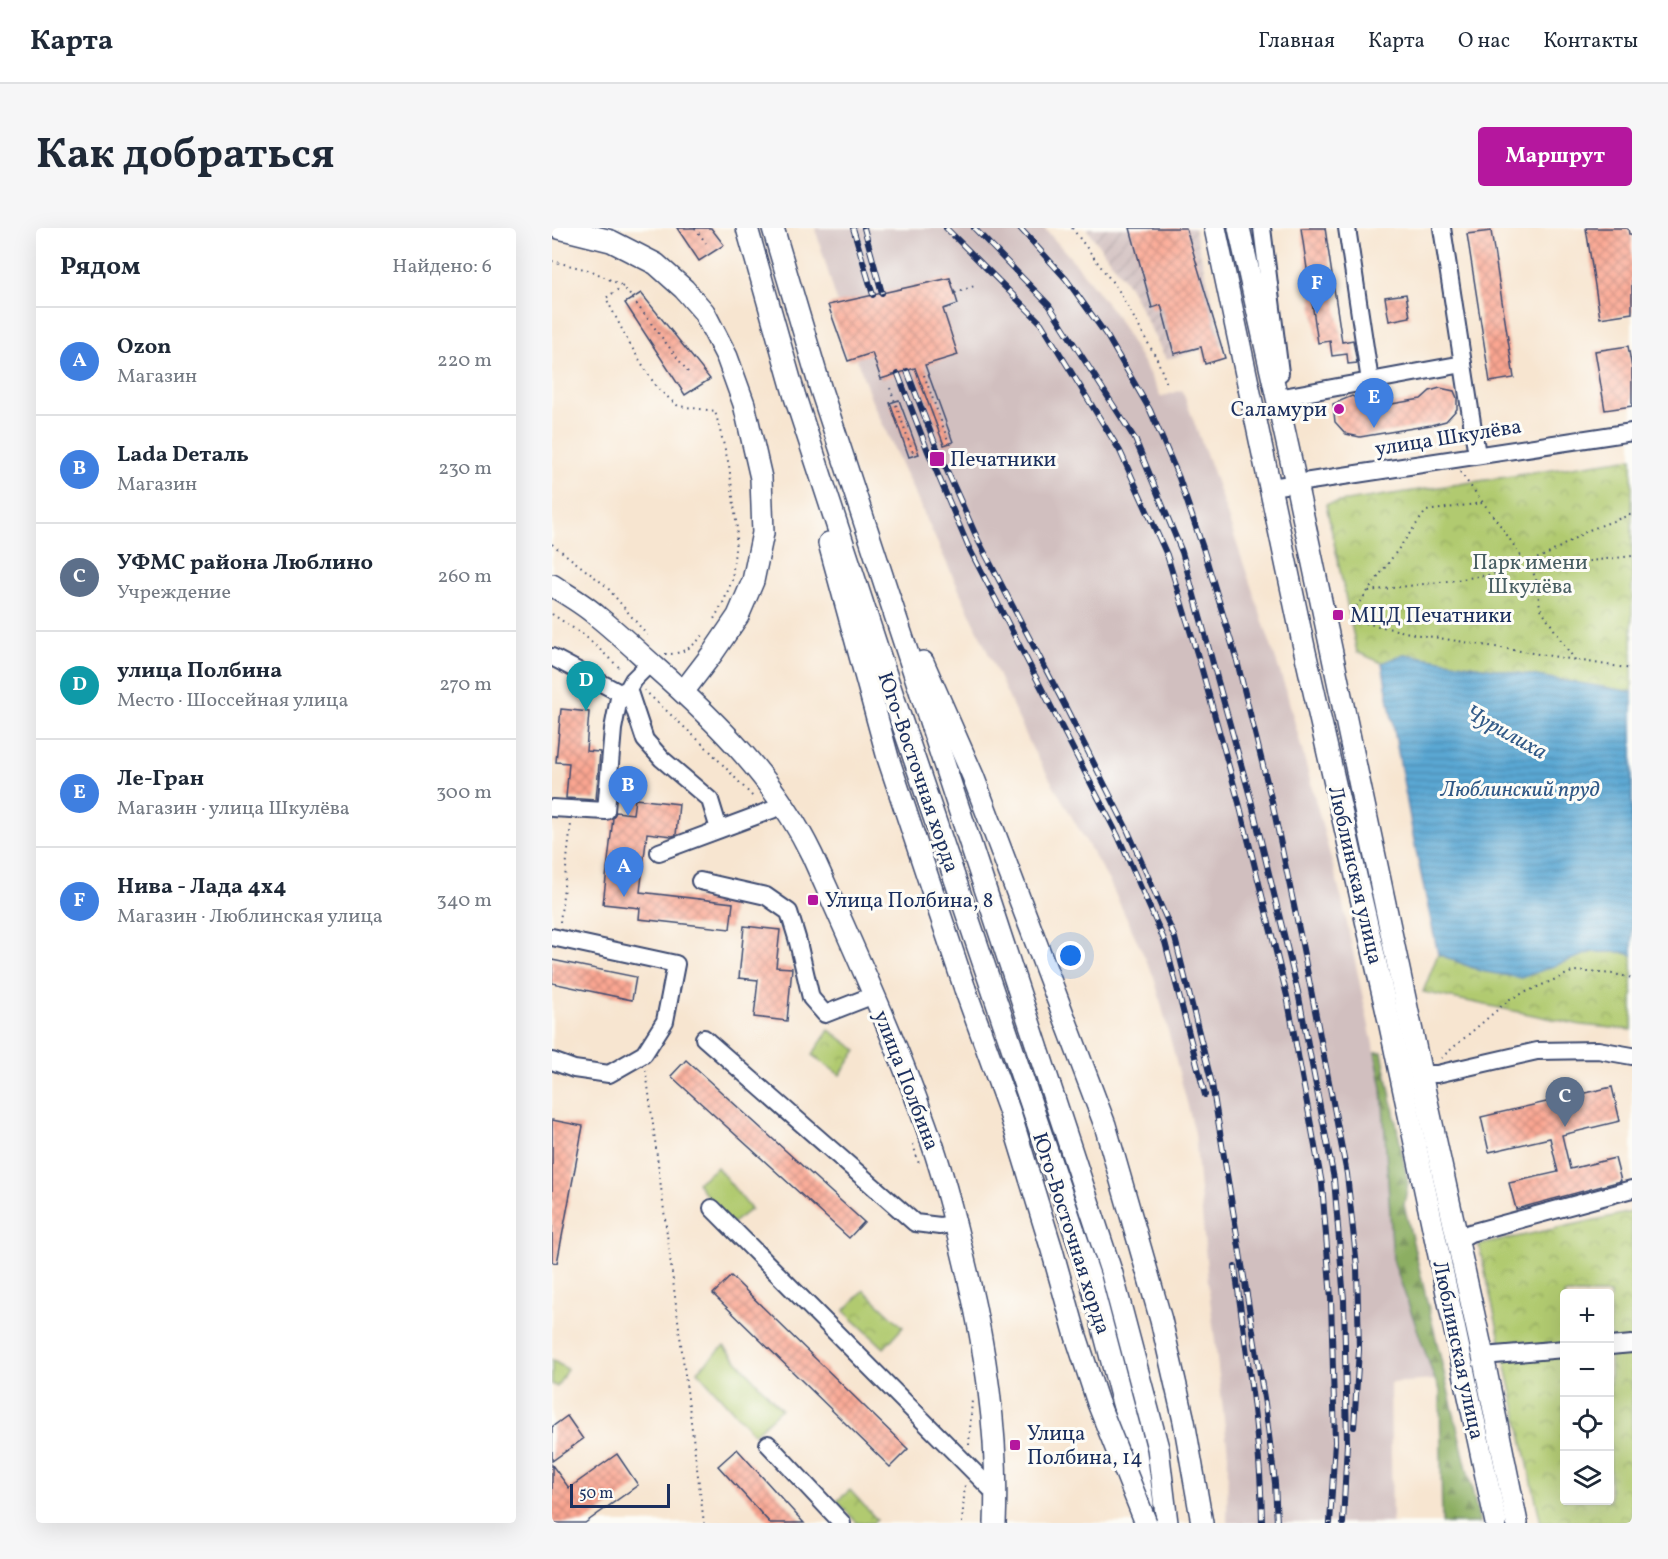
<!DOCTYPE html>
<html lang="ru">
<meta charset="utf-8">
<style>
:root{--surface:#fff;--page:#f6f6f7;--text:#1f2937;--muted:#747a83;--line:#e0e1e3;--accent:#b5179e}
body{margin:0;font-family:Vollkorn,serif;background:var(--page);color:var(--text)}
.controls{position:absolute;right:18px;bottom:18px;display:grid;overflow:hidden;border-radius:6px;box-shadow:0 6px 24px #0002}
.controls button{width:54px;height:54px;display:grid;place-items:center;padding:0;border:0;border-bottom:2px solid var(--line);background:var(--surface);color:var(--text);font:30px sans-serif}
.scale{position:absolute;left:18px;bottom:15px;width:100px;box-sizing:border-box;padding-left:6px;border:3px solid #1b2f5e;border-top:0;font-size:16px;line-height:21px;white-space:nowrap;color:#1b2f5e;-webkit-text-stroke:4px #fdfcf7;paint-order:stroke}
.you{position:absolute;left:519px;top:728px;width:21px;height:21px;margin:-15px;border:4px solid #fff;border-radius:50%;background:#1a73e8;box-shadow:0 0 0 9px #1a73e833}
.badge{display:grid;place-items:center;width:39px;height:39px;border-radius:50%;background:var(--accent);color:#fff;font-size:20px;font-weight:700}
.pin{position:absolute;translate:-50% -50px;filter:drop-shadow(0 2px 3px #0008)}
.pin::after{content:'';position:absolute;top:32px;width:21px;height:18px;background:inherit;clip-path:polygon(0 0,100% 0,50% 100%)}
.list{margin:0;padding:0;list-style:none}
h2{display:flex;justify-content:space-between;align-items:center;height:78px;margin:0;padding:0 24px;font-size:26px}
h2 small{font-size:20px;font-weight:400;color:var(--muted)}
.list li{display:grid;grid-template-columns:39px 1fr auto;gap:18px;align-items:center;box-sizing:border-box;height:108px;padding:0 24px;border-top:2px solid var(--line)}
.list b{display:block;font-size:22px;white-space:nowrap}
.list p{margin:0;font-size:20px;white-space:nowrap;color:var(--muted)}
.list em{font-size:20px;font-style:normal;color:var(--muted)}
.icon{flex:none;width:33px;height:33px;fill:none;stroke:currentColor;stroke-width:2;stroke-linecap:round;stroke-linejoin:round}
.map{position:relative;flex:none;width:1080px;height:1295px;overflow:hidden;border-radius:6px}
header{display:flex;align-items:center;gap:36px;box-sizing:border-box;height:84px;padding:0 30px;background:var(--surface);border-bottom:2px solid var(--line)}
header strong{font-size:28px}
nav{display:flex;gap:33px;margin-inline-start:auto;font-size:21px}
.intro{display:flex;align-items:center;justify-content:space-between;box-sizing:border-box;height:144px;padding:0 36px}
h1{margin:0;font-size:42px}
.button{padding:15px 27px;border-radius:6px;background:var(--accent);color:#fff;font-size:21px;font-weight:700}
main{display:flex;gap:36px;padding:0 36px}
aside{flex:1;background:var(--surface);border-radius:6px;box-shadow:0 6px 24px #0002}
.map>svg:first-child{display:block}
.industrial{fill:url(#industrial-furrows)}
.railway{fill:#d1bfbf}
.forest{fill:url(#forest-firs);stroke:#546e60;stroke-width:1.5}
.park{fill:url(#park-crowns);stroke:#667c67;stroke-width:1.5;fill-rule:evenodd}
.pitch{fill:#b1ca70;stroke:#667c67;stroke-width:1.5}
.water{fill:url(#water-rules);stroke:#3a6b98;stroke-width:1.5}
.building{fill:url(#building-cross-hatch)}
.lines{fill:none;stroke-linecap:round;stroke-linejoin:round}
.minor-casing{stroke:#3c4a6f;stroke-width:20}
.major-casing{stroke:#3c4a6f;stroke-width:24}
.path{stroke:#3c4a6f;stroke-width:2;stroke-dasharray:1.5 4.5;stroke-linecap:butt}
.minor{stroke:#fff;stroke-width:16}
.major{stroke:#fff;stroke-width:21}
.rail-casing{stroke:#1b2f5e;stroke-width:6}
.rail{stroke:#fdfcf7;stroke-width:4;stroke-dasharray:11;stroke-linecap:butt}
.major-bridge-casing{stroke:#3c4a6f;stroke-width:24;stroke-linecap:butt}
.major-bridge{stroke:#fff;stroke-width:21}
.poi-dot{fill:#b5179e;stroke:#fdfcf7;stroke-width:2}
.labels{text-anchor:middle;stroke-width:6;stroke-linejoin:round;paint-order:stroke}
.poi-label{font-size:21px;fill:#1b2f5e;stroke:#fdfcf7;text-anchor:start}
.street-label{font-size:21px;fill:#1b2f5e;stroke:#fdfcf7}
.park-label{font-size:21px;fill:#485e63;stroke:#fdfcf7}
.water-label{font-size:22px;font-style:italic;fill:#315987;stroke:#fdfcf7}
</style>
<header>
<strong>Карта</strong>
<nav><a>Главная</a><a>Карта</a><a>О нас</a><a>Контакты</a></nav>
</header>
<div class="intro"><h1>Как добраться</h1><a class="button">Маршрут</a></div>
<main>
<aside>
<h2>Рядом<small>Найдено: 6</small></h2>
<ul class="list">
<li><span class="badge" style="background:#3f7fe0">A</span><div><b>Ozon</b><p>Магазин</p></div><em>220 m</em></li>
<li><span class="badge" style="background:#3f7fe0">B</span><div><b>Lada Dеталь</b><p>Магазин</p></div><em>230 m</em></li>
<li><span class="badge" style="background:#5c6f8a">C</span><div><b>УФМС района Люблино</b><p>Учреждение</p></div><em>260 m</em></li>
<li><span class="badge" style="background:#0f9aa8">D</span><div><b>улица Полбина</b><p>Место · Шоссейная улица</p></div><em>270 m</em></li>
<li><span class="badge" style="background:#3f7fe0">E</span><div><b>Ле-Гран</b><p>Магазин · улица Шкулёва</p></div><em>300 m</em></li>
<li><span class="badge" style="background:#3f7fe0">F</span><div><b>Нива - Лада 4х4</b><p>Магазин · Люблинская улица</p></div><em>340 m</em></li>
</ul>
</aside>
<div class="map">
<svg width="1080" height="1295" viewBox="0 0 1080 1295">
<defs>
<pattern id="industrial-furrows" width="10" height="10" patternUnits="userSpaceOnUse" patternTransform="scale(1.5)"><rect width="10" height="10" fill="#d1bfbf"/><path d="M-1 1l2-2M0 10L10 0M9 11l2-2" fill="none" stroke="#b3a4a7"/></pattern>
<pattern id="forest-firs" width="22" height="20" patternUnits="userSpaceOnUse" patternTransform="scale(1.5)"><rect width="22" height="20" fill="#8cae62"/><path d="M5 1l3.5 6h-7zM16 11l3.5 6h-7z" fill="#728e54"/></pattern>
<pattern id="park-crowns" width="20" height="18" patternUnits="userSpaceOnUse" patternTransform="scale(1.5)"><rect width="20" height="18" fill="#b1ca70"/><path d="M2 6a3 3 0 1 1 6 0M12 15a3 3 0 1 1 6 0" fill="none" stroke="#8fa45f"/></pattern>
<pattern id="water-rules" width="6" height="5" patternUnits="userSpaceOnUse" patternTransform="scale(1.5)"><rect width="6" height="5" fill="#5aa7d3"/><path d="M0 2.5h6" fill="none" stroke="#4a88ae"/></pattern>
<pattern id="building-cross-hatch" width="8" height="8" patternUnits="userSpaceOnUse" patternTransform="scale(1.5)"><rect width="8" height="8" fill="#fba691"/><path d="M0 0l8 8M0 8l8-8" fill="none" stroke="#ca887a"/></pattern>
</defs>
<rect width="100%" height="100%" fill="#fdfcf7"/>
<filter id="ink" filterUnits="userSpaceOnUse"><feTurbulence type="fractalNoise" baseFrequency=".0167" numOctaves="2"/><feDisplacementMap in="SourceGraphic" scale="12" xChannelSelector="R" yChannelSelector="G"/><feConvolveMatrix kernelMatrix="1 2 1 2 8 2 1 2 1" color-interpolation-filters="sRGB"/></filter>
<filter id="wash" filterUnits="userSpaceOnUse"><feTurbulence type="fractalNoise" baseFrequency=".008" numOctaves="4" result="noise"/><feDisplacementMap in="SourceGraphic" scale="24" xChannelSelector="R" yChannelSelector="G"/><feGaussianBlur stdDeviation="1.35" result="paint"/><feColorMatrix in="noise" values="0 0 0 0 0 0 0 0 0 0 0 0 0 0 0 0 0 1.4 0 .05"/><feComposite in="paint" operator="in"/></filter>
<g filter="url(#wash)">
<rect width="100%" height="100%" fill="#f7e5d0"/>
<polygon class="industrial" points="534,0 642,0 671,116 614,131 577,58"/>
<polygon class="railway" points="263,0 492,0 525,37 562,85 593,138 609,169 630,162 660,242 734,462 790,672 830,859 841,1032 883,1152 838,1155 840,1295 675,1295 676,1225 656,1054 643,905 602,749 558,655 480,520 319,171 285,74"/>
<polygon class="forest" points="823,824 830,824 856,955 852,977 928,1295 890,1295 888,1162 883,1152 841,1032 830,860"/>
<g class="park">
<polygon points="1080,230 1080,464 852,426 830,435 805,424 774,276"/>
<polygon points="1040,724 1070,724 1080,727 1080,802 1029,797 871,764 886,726 929,743 969,749"/>
<polygon points="277,802 305,822 288,847 260,827"/>
<path d="M1080,984V1295H989L927,1017ZM1012,1066H1058V1272H1012Z"/>
<polygon points="312,1062 351,1099 332,1120 292,1083"/>
<polygon points="298,1262 325,1292 321,1295 305,1295 285,1273"/>
</g>
<g class="pitch">
<polygon points="165,939 199,981 178,997 145,955"/>
<polygon points="172,1118 229,1181 202,1206 145,1143"/>
<polygon points="0,1132 15,1141 5,1159 0,1156"/>
</g>
<polygon class="water" points="852,426 1080,464 1080,727 1070,724 1040,724 969,750 929,743 886,726 863,618 830,435"/>
<g id="blocks">
<g class="building">
<polygon points="125,0 159,0 172,17 147,33"/>
<polygon points="578,0 634,0 673,130 653,136 649,119 622,126 609,77 600,80"/>
<polygon points="749,0 773,0 790,114 801,112 805,135 796,136 795,126 780,128 778,113 766,115"/>
<polygon points="1034,0 1076,0 1077,6 1080,6 1080,85 1048,90"/>
<polygon points="939,3 962,150 938,154 915,6"/>
<polygon points="398,50 406,76 391,81 406,127 373,137 401,214 392,217 363,140 329,151 320,125 296,133 276,77"/>
<polygon points="89,65 158,151 133,167 73,75"/>
<polygon points="854,66 858,89 837,93 833,69"/>
<polygon points="1076,118 1080,140 1080,178 1053,182 1043,123"/>
<polygon points="888,160 902,163 905,170 905,181 894,193 879,197 808,209 794,206 783,194 781,176 800,168 808,172 816,180 869,171 878,163"/>
<polygon points="347,172 367,226 357,229 338,175"/>
<polygon points="9,481 37,484 34,523 48,524 44,572 14,570 17,535 4,534"/>
<polygon points="83,571 127,576 124,607 120,608 95,605 88,664 181,675 178,701 87,691 88,680 51,676 61,590 64,584 81,586"/>
<polygon points="192,698 228,702 224,739 240,740 235,793 202,789 206,752 187,750"/>
<polygon points="0,732 84,749 80,772 0,755"/>
<polygon points="134,832 312,994 297,1010 119,848"/>
<polygon points="1060,859 1068,893 1010,907 1018,941 1063,930 1069,953 964,981 957,955 1006,944 998,910 937,924 929,889"/>
<polygon points="0,892 31,898 5,1035 0,1034"/>
<polygon points="179,1048 356,1221 338,1239 161,1066"/>
<polygon points="15,1188 31,1211 0,1233 0,1199"/>
<polygon points="185,1221 232,1273 252,1295 218,1295 166,1238"/>
<polygon points="65,1226 86,1257 33,1295 0,1295 0,1237 17,1260"/>
</g>
</g>
</g>
<g filter="url(#ink)">
<use href="#blocks" fill-opacity="0" stroke="#3c4a6f" stroke-width="1.5"/>
<g class="lines">
<g class="minor-casing">
<g id="minor">
<polyline points="710,0 728,145"/>
<polyline points="795,0 818,153"/>
<polyline points="911,136 925,227"/>
<polyline points="731,169 911,136 890,0"/>
<polyline points="719,259 1080,204"/>
<polyline points="0,429 68,465"/>
<polyline points="76,461 93,512 110,531 158,572 167,601"/>
<polyline points="0,580 54,583 61,501 68,465 76,461 81,452 98,435"/>
<polyline points="107,624 233,577"/>
<polyline points="148,653 214,668 237,684 245,710 259,770 273,786 322,767"/>
<polyline points="0,709 124,736 113,793 92,826 57,846 22,841 0,833"/>
<polyline points="152,810 363,995 388,998 403,995"/>
<polyline points="869,846 885,846 985,823 1046,822 1080,828"/>
<polyline points="160,980 444,1266"/>
<polyline points="906,1012 918,1005 1080,961"/>
<polyline points="1058,1118 1080,1116"/>
<polyline points="931,1128 1012,1121"/>
<polyline points="216,1216 290,1295"/>
</g>
</g>
<g class="major-casing">
<g id="major">
<polyline points="7,0 59,13 104,36 132,61 152,84 175,129 192,176 209,250 211,305 201,353 186,388 160,426 131,464"/>
<polyline points="195,0 243,169 338,459 538,1050 584,1225 591,1276"/>
<polyline points="221,0 269,162 560,1046 606,1220 615,1295"/>
<polyline points="663,0 753,424 837,793 944,1295"/>
<polyline points="687,0 744,255 869,846 931,1128 965,1295"/>
<polyline points="277,315 336,530 413,761"/>
<path d="M0,357C15,367 32,376 45,388C65,404 84,422 103,439C164,493 224,552 260,627C302,721 345,814 379,912C394,956 405,1002 416,1048C435,1129 447,1211 443,1295"/>
<polyline points="371,434 421,548 553,897 609,1092 632,1193 650,1295"/>
</g>
</g>
<g class="path">
<polyline points="143,0 154,15"/>
<polyline points="520,0 567,63 605,131 615,156"/>
<polyline points="0,33 40,43 71,58"/>
<polyline points="403,65 425,57"/>
<polyline points="136,144 71,58 54,70 77,115 105,160 126,178 163,183 177,237 185,301 180,352 172,373 162,391"/>
<polyline points="372,147 397,215"/>
<polyline points="338,160 362,227"/>
<polyline points="908,244 951,301 974,336 979,340 984,351 988,379 1010,414 1024,433"/>
<polyline points="930,275 874,283 816,363 904,352 979,340 1080,328"/>
<polyline points="0,316 54,358 95,407"/>
<polyline points="974,335 996,326 1037,302 1080,286"/>
<polyline points="816,363 795,391 862,406 1080,441"/>
<polyline points="0,386 33,408 70,442"/>
<path d="M113,426C130,427 142,418 152,406"/>
<polyline points="92,462 157,522 203,571"/>
<polyline points="8,694 19,596"/>
<polyline points="889,830 958,771 1022,743 1062,746 1080,750"/>
<polyline points="94,842 152,1295"/>
<polyline points="361,916 367,936"/>
<polyline points="417,1217 420,1172"/>
<polyline points="410,1295 413,1256"/>
</g>
<use href="#minor" class="minor"/>
<use href="#major" class="major"/>
<g class="rail-casing">
<g id="rail">
<polyline points="301,0 321,67"/>
<polyline points="312,0 330,65"/>
<polyline points="394,0 489,95 568,223 615,327 650,442 687,575 735,768 770,956 779,1071 783,1214 778,1295"/>
<polyline points="422,0 497,77 583,211 630,324 699,572 746,764 782,951 792,1072 795,1215 791,1295"/>
<polyline points="468,0 514,51 555,108 598,182 627,250 651,320 685,433 720,574 748,706 795,946 805,1039 807,1122 802,1199"/>
<polyline points="355,143 384,218 426,312 512,476 575,601 623,710 660,856 713,1176 723,1255 725,1295"/>
<polyline points="346,146 375,221 416,318 566,608 613,714 653,867"/>
<path d="M683,1039C694,1124 709,1209 710,1295"/>
</g>
</g>
<use href="#rail" class="rail"/>
<g class="major-bridge-casing">
<polyline id="major-bridge" points="413,761 457,882 500,1022 524,1108 546,1175 594,1295"/>
</g>
<use href="#major-bridge" class="major-bridge"/>
</g>
</g>
<g class="poi-dot">
<circle cx="787" cy="181" r="6"/>
<rect x="377" y="223" width="16" height="16" rx="3"/>
<rect x="780" y="381" width="12" height="12" rx="3"/>
<rect x="255" y="666" width="12" height="12" rx="3"/>
<rect x="457" y="1211" width="12" height="12" rx="3"/>
</g>
<g class="labels">
<g class="poi-label">
<text x="775" y="188" text-anchor="end">Саламури</text>
<text x="398" y="238">Печатники</text>
<text x="798" y="394">МЦД Печатники</text>
<text x="273" y="679">Улица Полбина, 8</text>
<text x="475" y="1212">Улица<tspan x="475" dy="24">Полбина, 14</tspan></text>
</g>
<g class="street-label">
<text transform="translate(896 209) rotate(-9)" y="7">улица Шкулёва</text>
<text transform="translate(367 544) rotate(71)" y="7">Юго-Восточная хорда</text>
<text transform="translate(804 647) rotate(77)" y="7">Люблинская улица</text>
<text transform="translate(355 852) rotate(69)" y="7">улица Полбина</text>
<text transform="translate(520 1005) rotate(72)" y="7">Юго-Восточная хорда</text>
<text transform="translate(907 1122) rotate(78)" y="7">Люблинская улица</text>
</g>
<g class="park-label">
<text x="978" y="341">Парк имени<tspan x="978" dy="24">Шкулёва</tspan></text>
</g>
<g class="water-label">
<text transform="translate(955 503) rotate(29)" y="8">Чурилиха</text>
<text x="968" y="568">Люблинский пруд</text>
</g>
</g>
</svg>
<div class="controls">
<button>+</button>
<button>−</button>
<button><svg class="icon" aria-label="locate" viewBox="0 0 24 24"><circle cx="12" cy="12" r="6"/><path d="M12 2v4M12 18v4M2 12h4M18 12h4"/></svg></button>
<button><svg class="icon" aria-label="layers" viewBox="0 0 24 24"><path d="M12 4l9 5-9 5-9-5zM3 14l9 5 9-5"/></svg></button>
</div>
<div class="scale">50 m</div>
<div class="you"></div>
<div class="pin badge" style="left:72px;top:669px;background:#3f7fe0">A</div>
<div class="pin badge" style="left:76px;top:588px;background:#3f7fe0">B</div>
<div class="pin badge" style="left:1013px;top:899px;background:#5c6f8a">C</div>
<div class="pin badge" style="left:34px;top:483px;background:#0f9aa8">D</div>
<div class="pin badge" style="left:822px;top:200px;background:#3f7fe0">E</div>
<div class="pin badge" style="left:765px;top:86px;background:#3f7fe0">F</div>
</div>
</main>
